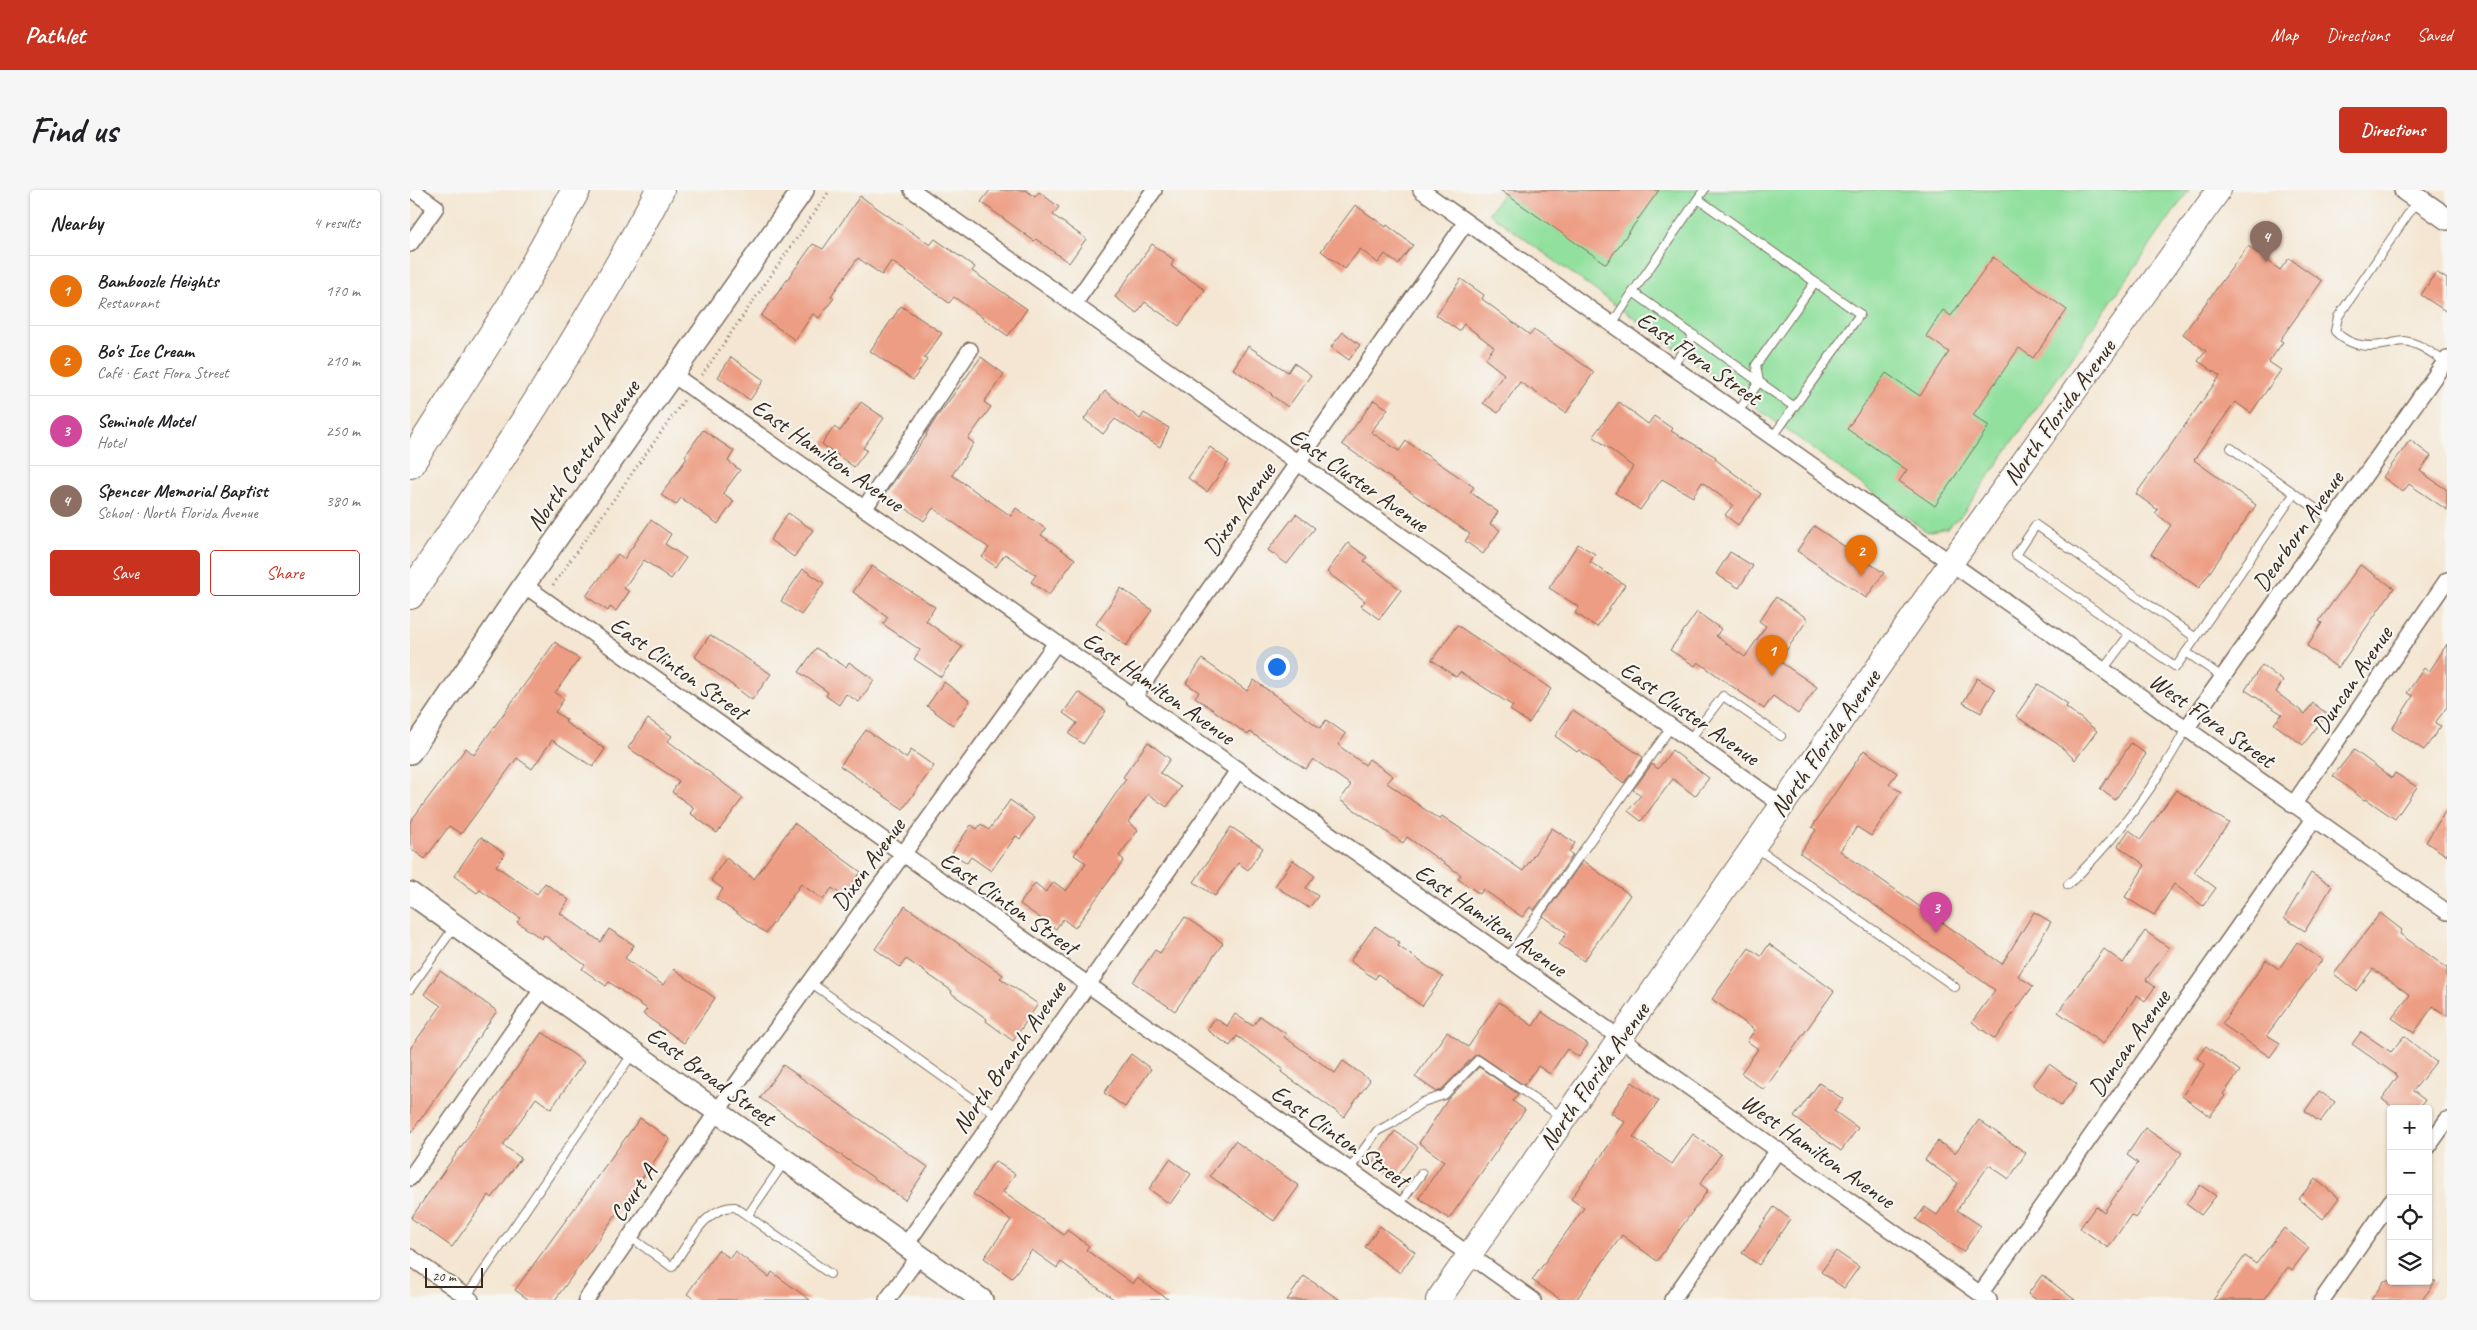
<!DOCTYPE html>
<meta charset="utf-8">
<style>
:root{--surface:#fff;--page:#f6f6f6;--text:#202124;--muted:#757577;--line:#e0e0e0;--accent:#c8321e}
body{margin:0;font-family:Caveat,sans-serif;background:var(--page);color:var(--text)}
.controls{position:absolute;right:15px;bottom:15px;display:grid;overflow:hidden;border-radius:5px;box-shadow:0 1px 4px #0004}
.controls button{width:45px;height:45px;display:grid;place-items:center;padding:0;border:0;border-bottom:1px solid var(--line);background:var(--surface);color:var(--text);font:25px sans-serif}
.scale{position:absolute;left:15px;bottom:12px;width:58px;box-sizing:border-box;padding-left:5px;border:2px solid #3b2a1e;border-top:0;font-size:14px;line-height:18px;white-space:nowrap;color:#3b2a1e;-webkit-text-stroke:4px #f6f6f2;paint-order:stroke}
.you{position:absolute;left:866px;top:476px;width:18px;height:18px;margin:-12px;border:4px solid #fff;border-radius:50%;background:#1a73e8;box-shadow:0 0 0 8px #1a73e833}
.badge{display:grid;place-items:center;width:32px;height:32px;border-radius:50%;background:var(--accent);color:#fff;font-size:16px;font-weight:700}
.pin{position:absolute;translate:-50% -41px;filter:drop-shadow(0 1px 2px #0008)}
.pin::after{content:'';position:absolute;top:26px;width:18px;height:15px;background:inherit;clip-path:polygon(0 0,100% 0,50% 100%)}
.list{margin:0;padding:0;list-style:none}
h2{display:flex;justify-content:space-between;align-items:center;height:65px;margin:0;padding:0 20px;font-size:21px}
h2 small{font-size:16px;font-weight:400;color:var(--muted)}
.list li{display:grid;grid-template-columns:32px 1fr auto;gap:15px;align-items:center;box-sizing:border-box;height:70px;padding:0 20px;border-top:1px solid var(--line)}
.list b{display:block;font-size:19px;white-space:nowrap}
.list p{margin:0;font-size:16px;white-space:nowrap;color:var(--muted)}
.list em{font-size:16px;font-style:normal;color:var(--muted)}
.actions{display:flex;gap:10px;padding:15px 20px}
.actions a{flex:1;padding:11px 0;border:1px solid var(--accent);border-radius:5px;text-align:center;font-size:18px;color:var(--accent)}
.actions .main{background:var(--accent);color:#fff}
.icon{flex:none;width:28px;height:28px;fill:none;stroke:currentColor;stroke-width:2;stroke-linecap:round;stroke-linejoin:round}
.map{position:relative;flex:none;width:2037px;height:1110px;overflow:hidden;border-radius:5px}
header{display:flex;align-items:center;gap:30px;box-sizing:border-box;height:70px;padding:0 25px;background:var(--accent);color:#fff}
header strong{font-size:24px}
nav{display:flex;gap:28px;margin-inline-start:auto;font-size:18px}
.intro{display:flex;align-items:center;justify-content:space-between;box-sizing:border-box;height:120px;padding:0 30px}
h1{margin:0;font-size:35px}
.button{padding:12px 22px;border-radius:5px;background:var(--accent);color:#fff;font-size:18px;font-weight:700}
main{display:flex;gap:30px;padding:0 30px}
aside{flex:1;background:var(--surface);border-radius:5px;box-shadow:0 1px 4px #0004}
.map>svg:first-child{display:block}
.green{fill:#91e09e;stroke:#66855e}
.building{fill:#ed9d83}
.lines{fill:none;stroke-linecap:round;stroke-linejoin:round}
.lane-casing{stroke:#7c6c5d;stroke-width:10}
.street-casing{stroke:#7c6c5d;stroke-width:18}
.secondary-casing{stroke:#7c6c5d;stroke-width:24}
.primary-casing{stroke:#7c6c5d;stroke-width:26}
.highway-casing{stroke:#7c6c5d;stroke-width:30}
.path{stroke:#7c6c5d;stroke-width:3;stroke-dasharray:1 4;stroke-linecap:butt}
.lane{stroke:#fff;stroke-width:8}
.street{stroke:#fff;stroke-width:15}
.secondary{stroke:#fff;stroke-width:21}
.primary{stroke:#fff;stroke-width:24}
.highway{stroke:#fff;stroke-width:28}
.labels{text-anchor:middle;stroke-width:4.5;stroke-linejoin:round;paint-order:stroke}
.street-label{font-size:24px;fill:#3b2a1e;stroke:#f6f6f2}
</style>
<header>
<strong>Pathlet</strong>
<nav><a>Map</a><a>Directions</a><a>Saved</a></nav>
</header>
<div class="intro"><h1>Find us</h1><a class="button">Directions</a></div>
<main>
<aside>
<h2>Nearby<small>4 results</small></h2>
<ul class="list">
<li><span class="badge" style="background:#e8710a">1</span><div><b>Bamboozle Heights</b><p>Restaurant</p></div><em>170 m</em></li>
<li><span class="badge" style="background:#e8710a">2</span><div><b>Bo's Ice Cream</b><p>Café · East Flora Street</p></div><em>210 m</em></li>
<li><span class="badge" style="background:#d1479c">3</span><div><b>Seminole Motel</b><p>Hotel</p></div><em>250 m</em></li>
<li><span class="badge" style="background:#8d6e63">4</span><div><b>Spencer Memorial Baptist</b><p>School · North Florida Avenue</p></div><em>380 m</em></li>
</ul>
<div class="actions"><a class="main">Save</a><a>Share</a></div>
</aside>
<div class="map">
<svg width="2037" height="1110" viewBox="0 0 2037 1110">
<rect width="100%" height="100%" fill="#f6f6f2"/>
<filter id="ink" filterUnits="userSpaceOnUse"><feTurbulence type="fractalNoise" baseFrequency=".02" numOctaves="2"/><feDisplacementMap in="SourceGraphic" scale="10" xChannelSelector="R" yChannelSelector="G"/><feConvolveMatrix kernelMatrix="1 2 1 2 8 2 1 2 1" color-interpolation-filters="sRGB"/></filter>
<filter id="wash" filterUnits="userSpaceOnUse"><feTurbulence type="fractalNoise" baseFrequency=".0096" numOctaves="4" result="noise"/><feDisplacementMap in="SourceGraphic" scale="20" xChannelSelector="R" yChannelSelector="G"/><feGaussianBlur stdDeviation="1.12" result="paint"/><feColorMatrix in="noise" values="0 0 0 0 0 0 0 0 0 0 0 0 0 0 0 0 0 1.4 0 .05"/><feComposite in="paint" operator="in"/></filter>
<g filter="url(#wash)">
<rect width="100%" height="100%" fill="#f4e6d2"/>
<polygon class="green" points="1095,0 1779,0 1551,326 1537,338 1517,342 1079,23"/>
<g id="blocks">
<g class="building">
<polygon points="580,0 616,0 625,7 629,2 649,17 643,25 676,49 659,73 626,49 624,51 571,12"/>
<polygon points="1090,0 1249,0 1196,74"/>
<polygon points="450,6 520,55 525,49 565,77 562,81 617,119 598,146 544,107 539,113 481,71 472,85 448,68 421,106 424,108 409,128 403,124 385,150 351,126 403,54 413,59"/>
<polygon points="945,15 976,37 977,35 1003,55 988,74 975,64 968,73 950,59 935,79 911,61"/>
<polygon points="742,54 764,70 761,76 795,100 769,136 735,112 727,123 705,107"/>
<polygon points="1838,56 1870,80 1879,68 1912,91 1870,150 1873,152 1859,172 1871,180 1841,223 1825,212 1784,270 1846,315 1789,398 1741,364 1761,335 1745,323 1748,320 1726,304 1810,186 1788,171 1796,161 1773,144"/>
<polygon points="1583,67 1657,120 1623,168 1609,158 1563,225 1579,236 1525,316 1489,291 1497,280 1437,239 1476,183 1510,206 1539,162 1516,146 1533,120 1541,126"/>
<polygon points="2026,82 2037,89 2037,122 2011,105"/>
<polygon points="1051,89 1074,105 1072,109 1120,145 1124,140 1184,182 1156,223 1110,192 1088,223 1073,213 1094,184 1075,169 1084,157 1054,134 1049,141 1026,125"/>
<polygon points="491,116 532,143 514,168 517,170 503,190 460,161"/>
<polygon points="933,142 950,155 939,170 921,157"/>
<polygon points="838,156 878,182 884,173 901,185 878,217 861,205 862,204 823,179"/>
<polygon points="321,167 354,190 340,210 308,187"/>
<polygon points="571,167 594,184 574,212 581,217 558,249 564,253 542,285 601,326 606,318 636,339 631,345 665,369 639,405 621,392 626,385 595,364 586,377 572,367 579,358 523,318 514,331 475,304 517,245 516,244 527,227"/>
<polygon points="695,201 730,229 734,223 759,238 750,257 705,229 693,244 674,229"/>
<polygon points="964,210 978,219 961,242 989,261 996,251 1064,297 1060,302 1088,322 1080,334 1090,340 1073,364 1055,351 1060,344 932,254"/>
<polygon points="451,212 474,228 453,258 457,260 444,277 412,254 424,237 430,241"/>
<polygon points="1209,212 1238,234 1244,226 1263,239 1261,241 1306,267 1305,269 1351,304 1328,335 1315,325 1323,315 1292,292 1283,307 1252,289 1230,320 1205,303 1223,277 1183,246"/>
<polygon points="293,240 324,261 318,271 330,280 313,303 324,311 308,334 271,308 266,315 251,305 277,268 275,266"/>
<polygon points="2000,250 2021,266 2010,281 2037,300 2037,320 1999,294 1993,302 1973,287"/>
<polygon points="800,257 819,271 797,302 778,288"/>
<polygon points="378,323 403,340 384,367 360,350"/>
<polygon points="886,324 905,338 877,374 858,360"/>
<polygon points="241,330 261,344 255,354 276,368 261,389 234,370 214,398 219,402 206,421 200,417 198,421 176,406 208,364 214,369"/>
<polygon points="1404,336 1474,383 1456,408 1387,361"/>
<polygon points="938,353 957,367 954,371 991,400 969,429 951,416 955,411 917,382"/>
<polygon points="1168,354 1185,364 1180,372 1215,395 1187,437 1165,423 1169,417 1139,398"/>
<polygon points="1320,362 1343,376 1329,398 1306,384"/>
<polygon points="1950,375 1984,398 1928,478 1897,456 1912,433 1909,431"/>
<polygon points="462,376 525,417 516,431 552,457 531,487 504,469 510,460 473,434 478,427 443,402"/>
<polygon points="393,379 414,393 391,425 371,411"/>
<polygon points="711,398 742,420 716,456 686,434"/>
<polygon points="1366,407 1398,429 1369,471 1407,497 1388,524 1363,506 1354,519 1288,472 1285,476 1260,460 1287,422 1311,439 1306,446 1335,467 1356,436 1349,431"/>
<polygon points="1047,435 1141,499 1119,533 1100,520 1103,516 1050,482 1046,487 1022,470"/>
<polygon points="300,445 361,484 342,510 285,467"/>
<polygon points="145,452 169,469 145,503 154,509 145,522 157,530 155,532 195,559 183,577 142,550 122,579 107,568 51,644 39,636 15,669 0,658 0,632 56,558 64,565"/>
<polygon points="2037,454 2037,517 2025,533 2031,536 2014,560 1982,539 2003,506 1997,503 2014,478 2019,482"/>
<polygon points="406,458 436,477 439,472 464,490 449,512 436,504 429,515 416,506 418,502 389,482"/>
<polygon points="792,469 837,501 844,490 910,538 916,530 936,544 928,555 955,575 959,569 983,586 977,593 1030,630 1032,626 1113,681 1142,638 1165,653 1159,662 1163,665 1124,720 1120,717 1112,727 1073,699 1070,704 1048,689 1051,685 997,647 993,653 930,610 941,595 903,569 896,579 840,542 838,545 785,507 789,502 776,493"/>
<polygon points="1852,475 1873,491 1866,502 1895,524 1903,513 1917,524 1893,555 1864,534 1872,524 1835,500"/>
<polygon points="1567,488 1585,499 1571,523 1553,513"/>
<polygon points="534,492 560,511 543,535 517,516"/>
<polygon points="1628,494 1658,514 1656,517 1687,541 1665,570 1649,555 1606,526"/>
<polygon points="668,502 696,521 673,554 659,544 667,533 653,523"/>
<polygon points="1163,520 1233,567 1214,593 1169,560 1167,562 1145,546"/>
<polygon points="238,529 262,546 258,551 333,608 307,643 280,623 284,618 262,602 269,591 218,558"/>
<polygon points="456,540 496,568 501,560 524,576 493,619 430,576"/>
<polygon points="738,552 760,569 750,583 771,597 757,617 738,604 718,632 728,640 709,666 714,670 665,738 653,729 646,739 610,714 625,693 636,702 644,692 656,701 676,673 664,665 716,589 713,587"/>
<polygon points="1721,553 1736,564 1705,610 1690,599"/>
<polygon points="1262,560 1299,588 1285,606 1263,589 1231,631 1218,621 1231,605 1223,600 1242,574 1248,579"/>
<polygon points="1454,560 1487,583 1479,594 1491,602 1461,646 1447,637 1430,661 1592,774 1624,722 1641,732 1608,786 1623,796 1585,849 1562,832 1585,800 1390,663 1406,640 1402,637"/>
<polygon points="1944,560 1982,588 1985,583 2007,597 1985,629 1956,609 1954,610 1923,586"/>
<polygon points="1766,600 1819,633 1784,682 1806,698 1793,716 1764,694 1744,725 1715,707 1735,675 1708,656 1719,640 1731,649"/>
<polygon points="600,610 625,628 610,649 606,646 581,681 561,667 557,673 542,663 561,635 567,639 571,634 579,640"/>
<polygon points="2037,619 2037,666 2016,652"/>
<polygon points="384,633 451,682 433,706 422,698 413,710 391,694 356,743 306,709 313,699 301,690 316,668 344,689"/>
<polygon points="821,637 853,658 838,680 828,673 805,706 784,692"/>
<polygon points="71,647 95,664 86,676 127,704 135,693 159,710 150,723 191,752 199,739 224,755 215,768 253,795 264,779 305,808 274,853 233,824 237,819 199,792 196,796 172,779 175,775 134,745 132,749 107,732 110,728 70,700 67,703 44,686"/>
<polygon points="883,670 905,686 896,698 908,706 899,718 865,696"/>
<polygon points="1173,671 1220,705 1174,771 1149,754 1157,743 1133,726"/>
<polygon points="1901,683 1922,696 1895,741 1874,728"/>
<polygon points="495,716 593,785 590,788 628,814 603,851 576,831 577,829 541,803 542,801 496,769 490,777 465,759"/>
<polygon points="1970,723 1992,740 1990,744 2037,778 2037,826 2023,816 2004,843 1982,828 2000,805 1963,779 1946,801 1924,784"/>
<polygon points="775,727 813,753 765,821 723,792 745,760 750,763"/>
<polygon points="965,736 990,753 988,756 1033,787 1012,816 968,784 965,789 940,771"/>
<polygon points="1735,741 1759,758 1736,790 1745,797 1735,811 1727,805 1693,854 1648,822 1694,759 1713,773"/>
<polygon points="1887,752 1912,770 1857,845 1870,853 1860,867 1812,834 1856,770 1869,779"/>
<polygon points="1359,754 1424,801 1354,900 1331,883 1348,859 1337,851 1345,840 1302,809 1339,758 1351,766"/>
<polygon points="30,781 87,821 0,944 0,859 31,816 14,804"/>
<polygon points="1089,812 1123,836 1132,822 1178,854 1169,867 1157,859 1140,884 1128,876 1114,895 1068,864 1064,866 1031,900 1027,902 1005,887 1037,842 1058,857"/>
<polygon points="825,824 843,836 850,826 876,844 874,847 925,883 933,871 960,890 934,927 871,882 873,879 827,846 820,856 797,840 805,828 817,836"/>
<polygon points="132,842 174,872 141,919 126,908 93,955 111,968 82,1008 79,1005 42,1057 1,1028"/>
<polygon points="1951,842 1981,862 1994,846 2026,872 2003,901 2015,910 2009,919 1985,919 1972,909 1988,886 1942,854"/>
<polygon points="1796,856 1830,881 1813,904 1815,906 1800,926 1772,906 1795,874 1787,868"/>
<polygon points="721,864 741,879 715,917 694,903"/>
<polygon points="1639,874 1667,894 1651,916 1623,895"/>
<polygon points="373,875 518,977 495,1010 350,908"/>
<polygon points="1069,877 1108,904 1103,911 1115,920 1039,1029 1009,1008 1034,971 1009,953 1038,909"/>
<polygon points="1222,892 1249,911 1223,947 1262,974 1283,944 1311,964 1290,994 1298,1000 1247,1071 1212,1045 1166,1110 1151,1110 1122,1090 1174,1018 1161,1009 1215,932 1201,923"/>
<polygon points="1409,893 1433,909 1424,921 1448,938 1431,961 1384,927"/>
<polygon points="1909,901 1925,912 1910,932 1895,921"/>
<polygon points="230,928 260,949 145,1110 119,1110 105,1100"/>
<polygon points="1569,930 1616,963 1599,989 1579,975 1547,1020 1571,1036 1553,1062 1506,1029 1515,1017 1527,1025 1548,993 1515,970 1528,951 1545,963"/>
<polygon points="1735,938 1772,963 1725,1028 1721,1025 1698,1058 1670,1038 1686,1016 1694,1022 1728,973 1717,965"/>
<polygon points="985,941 1008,957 985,989 962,973"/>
<polygon points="825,951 889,996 864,1031 800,986"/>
<polygon points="760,969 781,984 760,1014 739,999"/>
<polygon points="585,971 605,984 593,1002 654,1045 657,1040 679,1056 676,1060 723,1094 727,1088 759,1110 705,1110 651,1072 647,1078 622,1060 602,1088 574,1068 601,1030 563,1004"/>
<polygon points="1905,989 1929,1008 1913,1029 1889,1009"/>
<polygon points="1790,995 1806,1006 1791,1025 1776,1014"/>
<polygon points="1364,1017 1380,1029 1349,1075 1332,1063"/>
<polygon points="970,1036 1005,1062 990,1083 955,1057"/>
<polygon points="1874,1038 1899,1058 1882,1080 1878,1077 1854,1110 1803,1110 1835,1066 1846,1074"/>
<polygon points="308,1060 320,1068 325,1061 359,1087 362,1082 400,1110 286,1110 277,1104"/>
<polygon points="1426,1061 1449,1077 1434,1098 1411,1082"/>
<polygon points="1632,1085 1665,1110 1627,1110 1618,1104"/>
<polygon points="894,1086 930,1110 877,1110"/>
<polygon points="1974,1091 2026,1091 2012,1110 1961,1110"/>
</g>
</g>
</g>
<g filter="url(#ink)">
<use href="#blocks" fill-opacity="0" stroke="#7c6c5d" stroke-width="1"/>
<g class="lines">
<g class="lane-casing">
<g id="lane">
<polyline points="1294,0 1223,102 1383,216"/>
<polyline points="1288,9 1450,124 1362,248"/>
<path d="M2007,11L1928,127L1925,141C1939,156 1959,158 1978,154C1983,153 1989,151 1994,151C2009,153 2022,163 2035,172"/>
<polyline points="1202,134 1223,102"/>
<polyline points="1262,177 1284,145"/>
<polyline points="1327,223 1349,192 1346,175 1405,92"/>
<polyline points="1821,258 1923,331"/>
<polyline points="1786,448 1626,335 1606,365 1766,477 1884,304"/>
<polyline points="1776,462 1812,487"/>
<polyline points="1692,481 1719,445"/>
<polyline points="1279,550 1313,506 1371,546"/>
<polyline points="1345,657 1545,797"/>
<path d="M1658,695C1706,649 1745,597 1776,539"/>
<polyline points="1097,768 1261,537"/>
<polyline points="400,792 586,925"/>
<polyline points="0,799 45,736"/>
<polyline points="939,980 967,941 983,933 1013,912 1034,905 1068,870 1153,928"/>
<polyline points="989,1015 1012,983"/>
<polyline points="338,1025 375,971"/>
<path d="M219,1046L262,1077C278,1055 295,1016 325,1017L420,1084"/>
<polyline points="56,1107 223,863"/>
</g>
</g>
<g class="street-casing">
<g id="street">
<polyline points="502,0 1372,615"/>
<polyline points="1011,0 2037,722"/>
<polyline points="0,54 26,17 2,0"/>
<polyline points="664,114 744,0"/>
<polyline points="262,184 1097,768 1579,1110"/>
<polyline points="454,319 560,160"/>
<polyline points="114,395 1123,1110"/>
<polyline points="723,508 1056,32"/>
<polyline points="1776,539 2037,169"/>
<polyline points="1883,615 2037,390"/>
<polyline points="2018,957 2037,930"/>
<polyline points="0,988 133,798"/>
<polyline points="495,1056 827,582"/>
<polyline points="0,1067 61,1110"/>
<polyline points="1570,1104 1904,629"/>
<polyline points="176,1110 325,896 646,453"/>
<polyline points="477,1110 509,1066"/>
<polyline points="1262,1110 1368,960"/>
<polyline points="1912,1110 1981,1011"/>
</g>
</g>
<g class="secondary-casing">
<g id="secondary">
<polyline points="1995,0 2037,29"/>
<polyline points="0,563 114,395 393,0"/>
<polyline points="0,703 572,1110"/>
</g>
</g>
<g class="primary-casing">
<polyline id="primary" points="1028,1110 1540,374 1809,0"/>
</g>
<g class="highway-casing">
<g id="highway">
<polyline points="0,274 104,111 166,0"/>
<path d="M0,405C89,273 176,141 250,0"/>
</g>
</g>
<g class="path">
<polyline points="292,185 420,0"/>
<polyline points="143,395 274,210"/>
</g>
<use href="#lane" class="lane"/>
<use href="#street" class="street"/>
<use href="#secondary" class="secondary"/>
<use href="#primary" class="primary"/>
<use href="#highway" class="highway"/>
</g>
</g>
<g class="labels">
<g class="street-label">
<text transform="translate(1289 168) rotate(35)" y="8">East Flora Street</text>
<text transform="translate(1649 222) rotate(-54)" y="8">North Florida Avenue</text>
<text transform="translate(173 265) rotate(-55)" y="8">North Central Avenue</text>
<text transform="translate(418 265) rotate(35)" y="8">East Hamilton Avenue</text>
<text transform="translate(949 290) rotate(35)" y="8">East Cluster Avenue</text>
<text transform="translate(829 319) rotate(-55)" y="8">Dixon Avenue</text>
<text transform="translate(1888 341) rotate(-55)" y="8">Dearborn Avenue</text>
<text transform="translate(269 478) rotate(35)" y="8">East Clinton Street</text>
<text transform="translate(1942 490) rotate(-56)" y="8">Duncan Avenue</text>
<text transform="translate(749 498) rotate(35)" y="8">East Hamilton Avenue</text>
<text transform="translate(1280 523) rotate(35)" y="8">East Cluster Avenue</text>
<text transform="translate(1802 530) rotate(35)" y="8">West Flora Street</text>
<text transform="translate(1415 553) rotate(-55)" y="8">North Florida Avenue</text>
<text transform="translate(458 674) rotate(-54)" y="8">Dixon Avenue</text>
<text transform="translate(599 713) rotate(35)" y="8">East Clinton Street</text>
<text transform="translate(1081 730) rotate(35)" y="8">East Hamilton Avenue</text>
<text transform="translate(1719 853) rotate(-55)" y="8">Duncan Avenue</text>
<text transform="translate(599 867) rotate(-55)" y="8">North Branch Avenue</text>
<text transform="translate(301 886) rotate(36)" y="8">East Broad Street</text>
<text transform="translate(1184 886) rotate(-55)" y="8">North Florida Avenue</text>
<text transform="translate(930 946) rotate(35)" y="8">East Clinton Street</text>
<text transform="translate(1408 961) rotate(35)" y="8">West Hamilton Avenue</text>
<text transform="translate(223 1003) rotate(-55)" y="8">Court A</text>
</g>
</g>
</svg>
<div class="controls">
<button>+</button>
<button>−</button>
<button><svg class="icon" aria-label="locate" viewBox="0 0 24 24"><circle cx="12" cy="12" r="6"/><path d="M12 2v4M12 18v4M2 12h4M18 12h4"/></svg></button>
<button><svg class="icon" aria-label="layers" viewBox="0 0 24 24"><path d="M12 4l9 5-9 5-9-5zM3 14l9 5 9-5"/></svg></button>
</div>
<div class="scale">20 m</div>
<div class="you"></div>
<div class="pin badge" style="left:1362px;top:486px;background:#e8710a">1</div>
<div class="pin badge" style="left:1451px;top:386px;background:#e8710a">2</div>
<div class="pin badge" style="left:1526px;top:743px;background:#d1479c">3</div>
<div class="pin badge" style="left:1856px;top:72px;background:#8d6e63">4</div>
</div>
</main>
